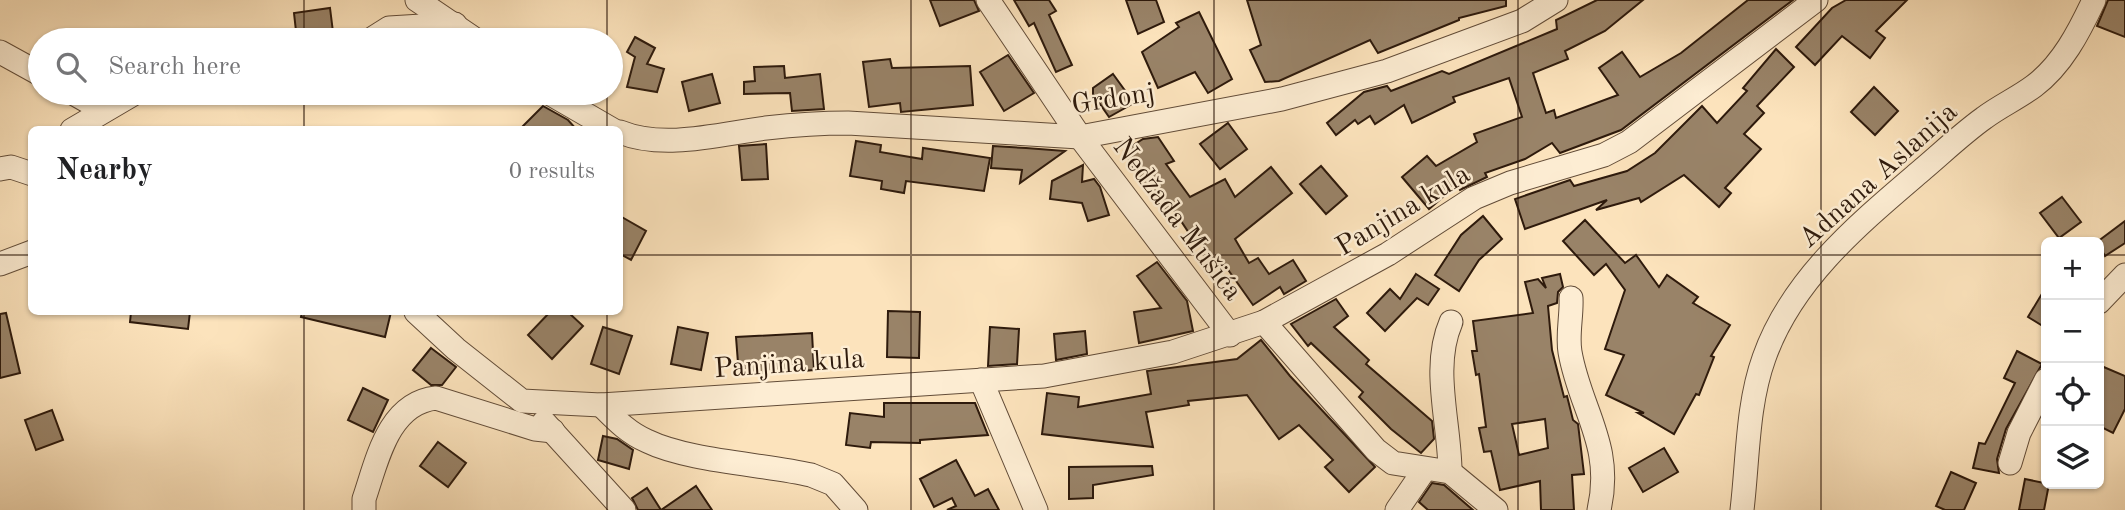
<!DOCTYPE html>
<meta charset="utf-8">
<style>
:root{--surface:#fff;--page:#f2f2f2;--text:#202124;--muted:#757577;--line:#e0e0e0}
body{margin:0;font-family:"Old Standard TT",serif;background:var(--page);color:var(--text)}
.controls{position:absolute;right:21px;bottom:21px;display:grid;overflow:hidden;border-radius:10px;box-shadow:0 2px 5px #0004}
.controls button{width:63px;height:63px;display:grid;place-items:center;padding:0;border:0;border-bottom:2px solid var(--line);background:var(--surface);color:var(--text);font:35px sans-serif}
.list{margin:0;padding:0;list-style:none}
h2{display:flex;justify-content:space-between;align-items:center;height:91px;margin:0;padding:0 28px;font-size:30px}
h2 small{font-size:23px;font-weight:400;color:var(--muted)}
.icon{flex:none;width:38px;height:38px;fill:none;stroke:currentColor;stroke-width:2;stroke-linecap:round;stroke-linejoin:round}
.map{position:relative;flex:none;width:2125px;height:510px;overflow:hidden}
.search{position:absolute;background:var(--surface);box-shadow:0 2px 5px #0004;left:28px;top:28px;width:595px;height:77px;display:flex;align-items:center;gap:18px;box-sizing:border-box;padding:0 24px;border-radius:38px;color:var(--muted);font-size:26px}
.panel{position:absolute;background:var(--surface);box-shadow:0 2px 5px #0004;left:28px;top:126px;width:595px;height:189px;border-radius:10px}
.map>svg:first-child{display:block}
.building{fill:#998368;stroke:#2e1a0c;stroke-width:2;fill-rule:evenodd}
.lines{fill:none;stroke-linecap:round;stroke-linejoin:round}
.minor-casing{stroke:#624c38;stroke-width:25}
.minor{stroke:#fdedd3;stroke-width:23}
.grid{fill:none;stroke:#2e1a0c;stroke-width:2;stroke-opacity:0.55}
.labels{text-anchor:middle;stroke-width:5;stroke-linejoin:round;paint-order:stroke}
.street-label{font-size:28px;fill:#2e1a0c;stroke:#fdedd3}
</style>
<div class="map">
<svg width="2125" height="510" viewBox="0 0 2125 510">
<rect width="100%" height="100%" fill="#fce3bc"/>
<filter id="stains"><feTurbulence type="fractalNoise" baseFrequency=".00286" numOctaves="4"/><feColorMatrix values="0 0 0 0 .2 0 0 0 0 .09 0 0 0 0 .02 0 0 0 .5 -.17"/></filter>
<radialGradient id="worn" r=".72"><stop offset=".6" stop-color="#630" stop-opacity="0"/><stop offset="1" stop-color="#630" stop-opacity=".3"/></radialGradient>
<g class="building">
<polygon points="930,0 974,0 979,11 940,26"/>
<polygon points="1014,0 1049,0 1056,11 1049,15 1072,65 1056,72 1034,23 1029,26"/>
<polygon points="1126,0 1156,0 1164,22 1138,34"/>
<polygon points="1247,0 1506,0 1506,6 1459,18 1459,20 1378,53 1370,40 1279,81 1265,82 1250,50 1261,45"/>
<polygon points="1597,0 1643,0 1605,31 1565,51 1568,59 1533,73 1546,113 1554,110 1556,118 1618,95 1599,68 1622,52 1640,77 1681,53 1748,0 1793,0 1621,130 1560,153 1552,143 1525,159 1485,173 1487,177 1460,190 1457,185 1429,209 1402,177 1427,156 1436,166 1477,142 1474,134 1522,117 1509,78 1453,97 1455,102 1412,123 1404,105 1375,124 1370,116 1358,124 1355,120 1336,135 1327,123 1364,92 1387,86 1391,91 1442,71 1449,74 1557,29 1556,20"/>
<polygon points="1846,0 1907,0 1876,31 1885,38 1870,58 1842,36 1815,65 1796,47 1832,8"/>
<polygon points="2108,0 2125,0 2125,37 2097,26"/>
<polygon points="330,8 334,40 297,40 294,13"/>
<polygon points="1199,12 1232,79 1208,93 1195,72 1158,88 1142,52 1179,27 1176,23"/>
<polygon points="635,37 655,48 647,64 664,69 657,92 627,87 635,57 627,52"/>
<polygon points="1776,49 1794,67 1757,106 1764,113 1744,134 1761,149 1725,188 1731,193 1719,207 1684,175 1641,202 1639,198 1596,210 1607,200 1525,229 1515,199 1570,180 1574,186 1627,171 1655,153 1702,106 1717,123 1747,91 1743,88"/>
<polygon points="1008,55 1034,93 1004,111 980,72"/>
<polygon points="890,59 892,68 970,66 973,105 901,112 900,103 869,107 863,62"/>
<polygon points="784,66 785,78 820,74 824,109 792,111 790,93 744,94 744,82 755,81 754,67"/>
<polygon points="712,74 720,103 689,111 682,82"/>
<polygon points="1113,74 1134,103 1109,117 1093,94 1093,88"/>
<polygon points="1874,87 1898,111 1875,135 1851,112"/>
<polygon points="543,106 568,120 577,130 519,130"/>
<polygon points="1228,123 1247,149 1220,169 1200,144"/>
<polygon points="1158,137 1174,161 1166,164 1190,197 1225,179 1235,197 1271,167 1292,193 1235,239 1249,263 1258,258 1269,274 1293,260 1306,281 1284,294 1280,287 1253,305 1224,264 1218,267 1195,229 1189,233 1171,206 1164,211 1141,182 1124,151 1143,139"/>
<polygon points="856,141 881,145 880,152 922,159 923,148 990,158 984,191 906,181 904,193 881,189 882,181 850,176"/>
<polygon points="766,144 768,179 742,180 739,146"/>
<polygon points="993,146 1026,148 1065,151 1020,183 1022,170 991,168"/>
<polygon points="1083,165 1082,182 1094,179 1100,187 1109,215 1088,221 1082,203 1050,199 1052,181"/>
<polygon points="1321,166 1347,196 1326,214 1300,184"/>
<polygon points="2062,197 2081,222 2059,238 2040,213"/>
<polygon points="620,216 646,231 631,260 620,254"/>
<polygon points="1483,216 1502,239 1479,260 1459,291 1435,275 1461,235"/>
<polygon points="1585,220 1625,263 1636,255 1659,287 1667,275 1698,297 1693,303 1730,325 1711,356 1714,357 1699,395 1696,394 1674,434 1638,413 1644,413 1606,395 1624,355 1605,349 1625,290 1606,264 1594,275 1563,241"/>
<polygon points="2125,221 2125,243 2105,256 2097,242"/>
<polygon points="1157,262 1187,301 1193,331 1139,343 1134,312 1161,308 1137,276"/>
<polygon points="1416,274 1439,289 1428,305 1417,298 1385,331 1367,313 1390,289 1400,299"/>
<path d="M1560,274L1563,287L1558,292L1557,303L1548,306L1552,350L1564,397L1567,396L1573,420L1578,424L1584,474L1572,475L1574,510H1541L1540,481L1500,490L1491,451L1484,452L1479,428L1486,427L1479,374L1476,375L1472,351H1477L1473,321L1533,313L1525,282L1538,279L1546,288L1542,278ZM1545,419L1548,448L1519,455L1512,424Z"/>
<polygon points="2046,287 2046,328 2028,317"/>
<polygon points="1336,299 1348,316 1334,327 1369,360 1366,364 1432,421 1434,439 1421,453 1391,429 1359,397 1363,392 1311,343 1308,346 1291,324"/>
<polygon points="888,311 920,312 919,358 887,357"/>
<polygon points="131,312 190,312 188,329 130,322"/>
<polygon points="302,312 391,312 385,337 301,317"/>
<polygon points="550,312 568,312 583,326 552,359 528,335"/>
<polygon points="6,313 20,373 0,378 0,314"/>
<polygon points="603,327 632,336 619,374 591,364"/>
<polygon points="678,327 708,333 701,370 671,364"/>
<polygon points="990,327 1019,329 1017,364 988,366"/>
<polygon points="1085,331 1087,354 1056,360 1054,334"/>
<polygon points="812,333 814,370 739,376 736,337"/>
<polygon points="1261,340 1290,376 1375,467 1349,492 1325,467 1333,460 1299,425 1279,439 1247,395 1188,401 1189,405 1146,412 1153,447 1042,434 1047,393 1079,397 1078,407 1151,394 1147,371 1237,359"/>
<polygon points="431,348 456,367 442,385 431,385 413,370"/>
<polygon points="2017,351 2042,364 2006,429 1997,459 1999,473 1973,468 1979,443 1985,444 2015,383 2004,378"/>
<polygon points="2099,365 2125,376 2125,409 2113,433 2099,426"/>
<polygon points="363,388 388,400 373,432 348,420"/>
<polygon points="884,403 975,403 988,435 920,440 920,443 871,442 870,448 846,445 850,413 884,417"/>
<polygon points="52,410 63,440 36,450 25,420"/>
<polygon points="603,436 617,439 633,450 629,469 598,460"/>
<polygon points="438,442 466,463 448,487 420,466"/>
<polygon points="1664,448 1678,472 1643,492 1629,468"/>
<polygon points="956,460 975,496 988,489 999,510 947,510 956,506 952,498 934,507 920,479"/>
<polygon points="1152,466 1153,475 1093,485 1093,498 1069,499 1069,467"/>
<polygon points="1951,472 1976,483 1964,510 1945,510 1936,506"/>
<polygon points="2025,479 2049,484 2044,510 2019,510"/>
<polygon points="1432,483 1444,485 1473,510 1428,510 1419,502"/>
<polygon points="696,486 712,510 638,510 632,498 647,488 661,510"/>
</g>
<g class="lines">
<g class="minor-casing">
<g id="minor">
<polyline points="417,0 476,40"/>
<polyline points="988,0 1080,137 1230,335"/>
<polyline points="370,40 389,28 455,24"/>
<polyline points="0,52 40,74"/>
<polyline points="73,93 103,110"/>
<polyline points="549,93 613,130"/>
<polyline points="72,130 135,93"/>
<path d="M620,132C664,150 720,134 766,128C793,125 820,123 848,123L1080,137L1282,99L1387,71L1522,21L1556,0"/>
<polyline points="0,169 11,167 32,174"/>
<polyline points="0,264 32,252"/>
<path d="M1571,298C1572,315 1567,335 1570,352C1580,410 1614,445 1599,510"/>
<polyline points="2099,302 2125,275"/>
<polyline points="416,312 456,349 522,401 601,405 1044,376 1173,352 1264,322 1388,254 1474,198 1510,183 1604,155 1629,142 1816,0"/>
<polyline points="1264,322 1376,450 1393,463 1450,472 1496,510"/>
<polyline points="981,380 1036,510"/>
<path d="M601,405C615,419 628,433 647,441C688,461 763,464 811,475L833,484L856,510"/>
<polyline points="544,422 624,510"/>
<polyline points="2010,463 2019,433 2046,380"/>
<path d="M1450,472C1450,423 1431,368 1451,322"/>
<path d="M364,510V499C377,461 388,403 436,398L535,429L553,431"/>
<polyline points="1397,510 1425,469"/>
<path d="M1742,510C1748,460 1747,405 1764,358C1792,278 1861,222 1923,169C1943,152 1963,133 1984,118C2000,106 2018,98 2034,86C2062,65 2079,32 2094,0"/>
</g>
</g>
<use href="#minor" class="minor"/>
</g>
<path class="grid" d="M304,0V40M607,0V40M911,0V510M1214,0V510M1518,0V510M1821,0V510M304,93V130M607,93V130M0,255H32M620,255H2046M2099,255H2125M304,312V510M607,312V510"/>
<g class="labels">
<g class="street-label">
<text transform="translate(1113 97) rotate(-9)" y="10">Grdonj</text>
<text transform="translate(1877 174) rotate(-42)" y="10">Adnana Aslanija</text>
<text transform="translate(1402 209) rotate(-31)" y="10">Panjina kula</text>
<text transform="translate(1179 218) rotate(53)" y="10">Nedžada Mušića</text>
<text transform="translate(789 362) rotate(-4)" y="10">Panjina kula</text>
</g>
</g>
<rect width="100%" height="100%" filter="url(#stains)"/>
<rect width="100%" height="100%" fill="url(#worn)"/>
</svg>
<div class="controls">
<button>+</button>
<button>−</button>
<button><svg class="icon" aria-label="locate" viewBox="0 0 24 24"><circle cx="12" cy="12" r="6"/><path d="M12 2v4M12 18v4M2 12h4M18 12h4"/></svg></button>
<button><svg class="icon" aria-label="layers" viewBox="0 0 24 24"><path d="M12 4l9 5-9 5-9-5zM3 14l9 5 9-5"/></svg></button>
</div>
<div class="search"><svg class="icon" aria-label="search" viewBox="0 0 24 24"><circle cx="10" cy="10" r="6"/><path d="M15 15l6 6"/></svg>Search here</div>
<section class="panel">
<h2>Nearby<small>0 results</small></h2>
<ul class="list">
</ul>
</section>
</div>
